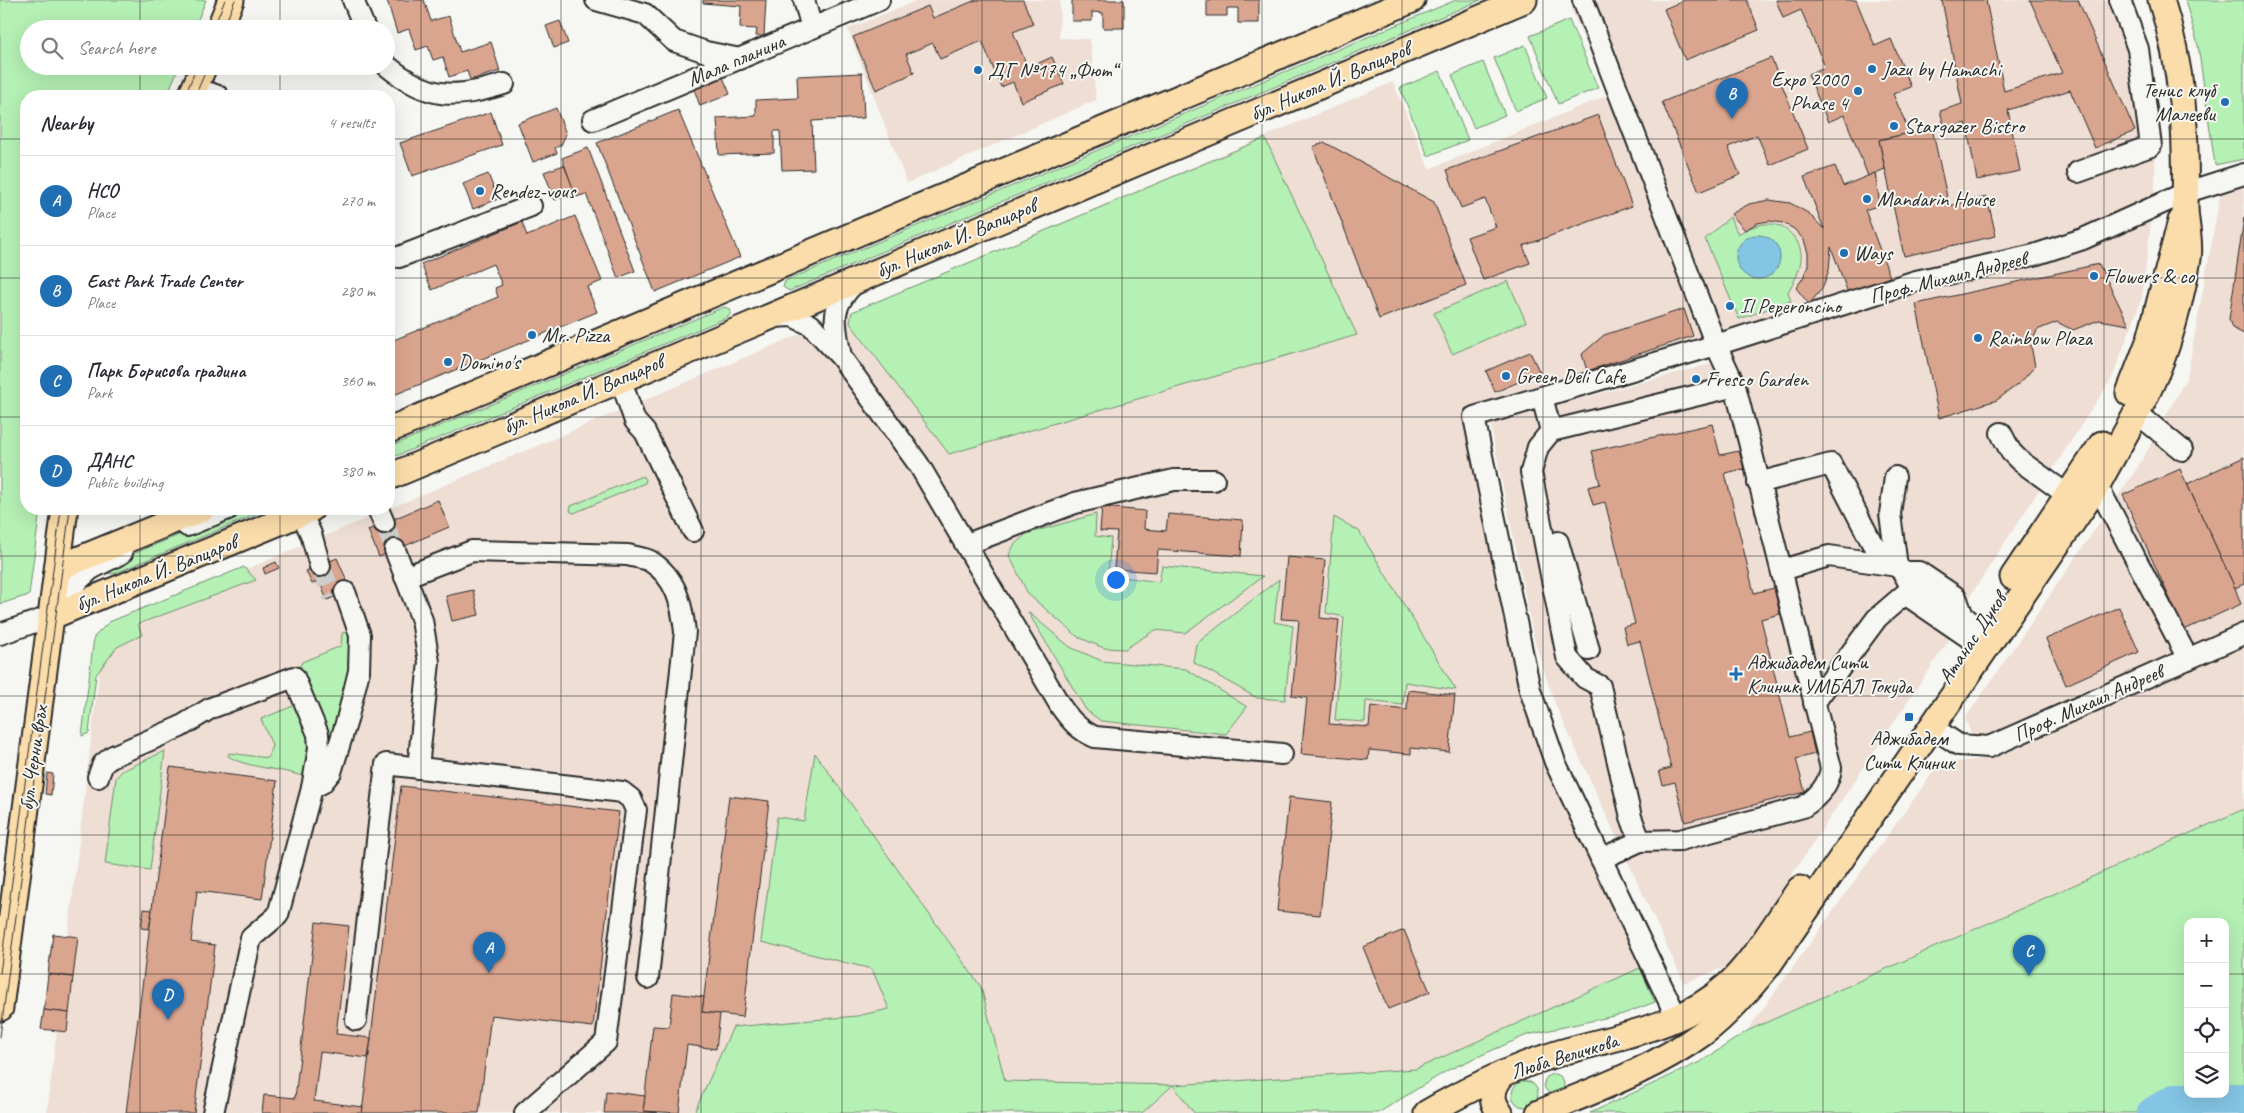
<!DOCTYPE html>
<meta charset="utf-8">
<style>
:root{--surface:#fff;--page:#f2f2f3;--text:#2b2b33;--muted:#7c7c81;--line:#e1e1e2;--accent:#1f6fb2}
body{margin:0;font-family:Caveat,sans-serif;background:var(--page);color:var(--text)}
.controls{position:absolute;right:15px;bottom:15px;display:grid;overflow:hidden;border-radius:10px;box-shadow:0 5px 20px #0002}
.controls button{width:45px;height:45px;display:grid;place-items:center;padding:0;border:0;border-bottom:1px solid var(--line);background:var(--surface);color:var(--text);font:25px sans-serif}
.you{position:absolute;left:1115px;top:579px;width:18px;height:18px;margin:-12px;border:4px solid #fff;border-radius:50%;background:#1a73e8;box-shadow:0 0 0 8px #1a73e833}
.badge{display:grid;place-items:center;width:32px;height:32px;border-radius:50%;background:var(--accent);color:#fff;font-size:16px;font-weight:700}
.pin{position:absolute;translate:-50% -41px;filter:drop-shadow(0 1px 2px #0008)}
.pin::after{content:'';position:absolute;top:26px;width:18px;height:15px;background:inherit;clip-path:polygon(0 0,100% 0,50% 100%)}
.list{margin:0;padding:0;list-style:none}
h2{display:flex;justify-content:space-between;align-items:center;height:65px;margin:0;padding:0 20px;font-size:21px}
h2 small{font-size:16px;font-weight:400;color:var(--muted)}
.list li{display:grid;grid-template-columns:32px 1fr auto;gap:15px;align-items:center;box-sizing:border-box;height:90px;padding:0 20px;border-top:1px solid var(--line)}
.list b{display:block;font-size:19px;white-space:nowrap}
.list p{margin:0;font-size:16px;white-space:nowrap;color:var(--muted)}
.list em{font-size:16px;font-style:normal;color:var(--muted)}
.icon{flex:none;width:28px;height:28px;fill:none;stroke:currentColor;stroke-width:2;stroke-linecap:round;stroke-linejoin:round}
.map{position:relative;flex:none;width:2244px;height:1113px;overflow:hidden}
.search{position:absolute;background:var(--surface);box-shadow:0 5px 20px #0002;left:20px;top:20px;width:375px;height:55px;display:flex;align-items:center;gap:12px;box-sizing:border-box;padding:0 18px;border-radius:28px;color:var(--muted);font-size:19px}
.panel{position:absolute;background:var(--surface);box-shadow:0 5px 20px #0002;left:20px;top:90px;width:375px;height:425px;border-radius:20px}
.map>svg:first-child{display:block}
.built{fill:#eeded4}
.green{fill:#b5f0b4;stroke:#708e70;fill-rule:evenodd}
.water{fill:#84c4e4;stroke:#60879a}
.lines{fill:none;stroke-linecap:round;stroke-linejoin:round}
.river{stroke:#84c4e4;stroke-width:32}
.building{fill:#daa58f;stroke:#2b2b2b}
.minor-tunnel{stroke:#cdcdca;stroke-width:20;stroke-dasharray:20 10;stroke-linecap:butt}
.minor-casing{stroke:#2b2b2b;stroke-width:24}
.major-casing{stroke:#2b2b2b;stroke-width:29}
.minor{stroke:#f6f6f2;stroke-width:20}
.major{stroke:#fbddab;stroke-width:25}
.tram{stroke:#2b2b2b;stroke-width:1}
.grid{fill:none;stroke:#2b2b2b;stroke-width:1;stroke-opacity:0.55}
.poi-dot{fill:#1f6fb2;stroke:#f6f6f2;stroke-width:2}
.labels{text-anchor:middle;stroke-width:4;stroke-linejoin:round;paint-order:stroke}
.street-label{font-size:21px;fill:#2b2b2b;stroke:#f6f6f2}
.poi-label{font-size:21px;fill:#2b2b2b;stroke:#f6f6f2;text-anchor:start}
</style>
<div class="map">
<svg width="2244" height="1113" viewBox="0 0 2244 1113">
<rect width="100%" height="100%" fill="#f6f6f2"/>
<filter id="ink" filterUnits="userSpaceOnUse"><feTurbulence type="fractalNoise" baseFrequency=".02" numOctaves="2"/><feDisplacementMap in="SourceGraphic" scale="10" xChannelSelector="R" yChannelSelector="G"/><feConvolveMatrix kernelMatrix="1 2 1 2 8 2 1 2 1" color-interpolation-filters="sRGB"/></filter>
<g filter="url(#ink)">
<g class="built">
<polygon points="918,0 1060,0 1059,38 1090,39 1096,100 907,183 848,29"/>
<polygon points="1593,0 2127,0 2156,111 2155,188 2142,298 2112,378 1972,593 1947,643 1731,965 1684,983 1556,706 1535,643 1490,423 1714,363 1722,333 1471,409 1561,783 1640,968 1416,1069 1173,1085 1194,1113 1142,1113 1172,1085 960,1081 939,1113 47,1113 104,630 1393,82 1429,169 1608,95 1571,9"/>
<polygon points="2244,181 2244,624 1992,735 1973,737 1965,719 2140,464 2187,377 2222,186"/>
<polygon points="2244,645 2244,809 1747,1031 1939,764 1997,757"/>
</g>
<g class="green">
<polygon points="0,0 206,0 194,29 29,29 29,66 179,66 167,96 26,96 26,509 40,509 29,595 0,604"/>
<polygon points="1456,0 1481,0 789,291 783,287 785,281"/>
<polygon points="2185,0 2244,0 2244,159 2215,165 2198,45"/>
<polygon points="1569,20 1598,88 1558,104 1530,36"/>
<polygon points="1525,45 1547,98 1516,111 1494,58"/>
<polygon points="1483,62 1505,115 1474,128 1452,75"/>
<polygon points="1440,71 1468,140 1428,156 1400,88"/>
<polygon points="1265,138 1357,335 949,454 850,323 852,312"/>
<path d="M1730,217L1738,234C1758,222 1778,218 1794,237C1799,243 1802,252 1801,259C1800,272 1794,281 1788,292L1791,301L1739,319L1705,239Z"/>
<polygon points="1508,281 1526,322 1452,354 1434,313"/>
<polygon points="724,307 730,309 731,313 728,317 389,459 389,447"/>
<polygon points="642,476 646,479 645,483 574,513 570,511 571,506"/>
<polygon points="241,509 269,509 113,574 103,572 109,564"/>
<polygon points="1096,514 1095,536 1111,538 1108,575 1159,582 1162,566 1263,576 1185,633 1155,630 1125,649 1104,648 1078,637 1028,594 1009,555 1014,545 1026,534"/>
<polygon points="1334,517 1359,531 1456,690 1405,682 1403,705 1366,701 1365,722 1335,720 1344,617 1326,613"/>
<polygon points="244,567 256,580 138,624 142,635 117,647 96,675 89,733 82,736 94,637 109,622"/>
<polygon points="1279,579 1274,622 1293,626 1285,700 1257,698 1193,662 1196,644"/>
<polygon points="1028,612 1070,647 1102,661 1186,669 1247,707 1226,734 1101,721 1086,710"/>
<path d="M348,632C361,653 337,722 330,747L325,746L321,717L300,666L302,662L341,646L342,633Z"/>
<path d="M298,704C307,726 319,755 302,776C280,768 245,768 228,756L229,753L268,758L272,745L261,719Z"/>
<polygon points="165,751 150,870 105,864 116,778 122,771"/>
<polygon points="815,753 981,987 1005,1081 1173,1085 1416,1069 1640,968 1655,1002 1623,1014 1527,1035 1448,1070 1378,1113 1194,1113 1173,1085 1142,1113 694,1113 733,1027 857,1016 889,1009 872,969 761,942 777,817 804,821"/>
<path d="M2244,809V1113H1590L1702,1061L1747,1031ZM2188,922H2225V1094H2188Z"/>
<circle cx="1554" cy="1084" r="10"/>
<circle cx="1525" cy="1094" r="13"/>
</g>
<circle class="water" cx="1758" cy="257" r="22"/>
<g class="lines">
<polyline class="river" points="2153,1113 2176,1099 2244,1099"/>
</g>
<g class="building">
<polygon points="387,0 424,0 431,21 449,16 460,52 491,42 500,71 470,80 467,71 449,77 443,57 433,60 428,46 416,50 409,29 397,33"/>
<polygon points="703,0 766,0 764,36 756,36 757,29 740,28 741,6 703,3"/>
<polygon points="976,0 1023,0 1033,24 1013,32 1028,68 1052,57 1064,84 1021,102 1013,82 1001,87 982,41 940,59 933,43 906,54 914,73 876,90 853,37 928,6 933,18"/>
<polygon points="1072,0 1124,0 1124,28 1103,28 1103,13 1092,12 1092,21 1072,21"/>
<polygon points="1207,0 1259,0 1259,23 1238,23 1238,8 1227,8 1227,16 1207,16"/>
<polygon points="1685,0 1747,0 1759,30 1685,60 1664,9"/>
<polygon points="1776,0 1856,0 1875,46 1891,39 1911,87 1893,94 1910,133 1879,140 1885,169 1868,176 1844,115 1828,122 1808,74 1825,67 1801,10 1783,18"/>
<polygon points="1942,0 1986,0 2004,91 2062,73 2030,0 2078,0 2135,131 2095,148 2070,90 2008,110 2020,171 1977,180 1966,123 1945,129 1940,111 1962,104"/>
<polygon points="560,21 568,43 554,48 546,26"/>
<polygon points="1771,58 1808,149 1770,165 1757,135 1728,147 1740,175 1699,192 1662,102"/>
<polygon points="862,73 864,118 812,121 814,169 782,170 780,131 774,131 774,153 719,155 717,118 756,116 756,100 798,98 797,76"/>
<polygon points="723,77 730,94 700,106 694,89"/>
<polygon points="556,108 566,134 561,145 555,148 557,153 533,162 518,123"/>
<polygon points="678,110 740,257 655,292 597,143"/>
<polygon points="491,112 502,145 412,176 400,143"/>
<polygon points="1598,115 1632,206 1523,246 1530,263 1483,280 1467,237 1496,227 1485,199 1461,208 1447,170"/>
<polygon points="1932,128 1949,206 1987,197 1996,236 1904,256 1879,140"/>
<polygon points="1324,142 1434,202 1466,285 1379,319 1313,147"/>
<polygon points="588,148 635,271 618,278 586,194 576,197 562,158"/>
<polygon points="564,165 575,193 555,200 544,172"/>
<polygon points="1835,166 1843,186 1875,173 1880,205 1865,210 1890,277 1848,293 1831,247 1829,270 1822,289 1809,304 1796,288 1803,278 1808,266 1808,253 1804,240 1794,229 1783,223 1770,221 1757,223 1745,230 1731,214 1749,204 1769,200 1790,203 1808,213 1824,229 1804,177"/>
<polygon points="488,174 498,199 473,209 463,184"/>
<polygon points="575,216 602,281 587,287 597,312 389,397 389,342 498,297 495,288 502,285 493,264 432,290 421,264 522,222 527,236"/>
<polygon points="2244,218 2244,334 2232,328 2229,319"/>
<polygon points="2099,264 2129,325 2099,320 2073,330 2057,322 2037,330 2031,346 2035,366 2021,382 1997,400 1939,418 1916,304"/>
<polygon points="1684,309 1693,336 1587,371 1582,354 1604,335"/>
<polygon points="1530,352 1540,373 1495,392 1486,371"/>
<polygon points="1712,424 1720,455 1739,451 1744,469 1725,473 1754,593 1774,588 1780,614 1761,619 1790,737 1810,732 1815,754 1796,759 1805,792 1685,822 1675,782 1663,785 1659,771 1671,768 1640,641 1627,644 1623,627 1635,624 1605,502 1593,505 1588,487 1600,484 1592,451"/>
<polygon points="2244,457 2244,584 2235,588 2187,484"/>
<polygon points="2180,469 2235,588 2241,604 2184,630 2123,495"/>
<polygon points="438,500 449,527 379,557 368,530"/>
<polygon points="1102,507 1145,511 1144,529 1166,531 1168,514 1243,520 1241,556 1158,550 1156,572 1114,569 1117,532 1100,531"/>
<polygon points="1287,557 1325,560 1320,618 1339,620 1329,724 1369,727 1371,706 1407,710 1408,690 1455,695 1449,752 1411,748 1411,754 1369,750 1368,760 1301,754 1307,698 1292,696 1299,620 1281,619"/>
<polygon points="337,558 351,590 327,600 314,568"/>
<polygon points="276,562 279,568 265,574 263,568"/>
<polygon points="314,568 320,580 312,584 306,571"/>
<polygon points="473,590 479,615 452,621 446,596"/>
<polygon points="2119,607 2139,652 2066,685 2046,639"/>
<polygon points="170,767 277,781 262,899 197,891 191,942 215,945 194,1113 126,1113"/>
<polygon points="47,773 53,774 51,795 45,794"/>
<polygon points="401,786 619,812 593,1027 491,1015 479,1113 362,1113"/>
<polygon points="729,796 769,801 743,1017 702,1012"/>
<polygon points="1289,797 1332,802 1320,915 1277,911"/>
<polygon points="144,909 152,910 149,929 141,928"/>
<polygon points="316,922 349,926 336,1034 371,1038 368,1058 320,1052 314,1101 363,1107 362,1113 262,1113 264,1095 295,1098"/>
<polygon points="1404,930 1430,992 1388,1009 1363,947"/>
<polygon points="53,934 78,937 73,977 48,974"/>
<polygon points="48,974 73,977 69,1013 44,1010"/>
<polygon points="673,993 704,997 702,1012 720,1014 716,1049 687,1045 679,1113 643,1111 653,1026 669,1027"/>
<polygon points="44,1010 69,1013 67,1032 41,1029"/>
<polygon points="606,1091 645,1096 643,1111 658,1113 604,1113"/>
</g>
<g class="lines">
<g class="minor-tunnel">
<polyline points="384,523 395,550"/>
<polyline points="320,566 333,597"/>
</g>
<g class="minor-casing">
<g id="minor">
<polyline points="353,0 365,29"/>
<polyline points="596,0 645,14 674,41 706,52 740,59"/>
<polyline points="804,0 812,28"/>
<path d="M1583,0L1716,345L1735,386L1831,768C1829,785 1817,798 1803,807L1680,840L1640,841L1601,859"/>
<path d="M386,65C428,100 455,99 504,84"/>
<polyline points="210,93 218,96"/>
<polyline points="593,120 879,0"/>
<polyline points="2078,172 2151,146 2138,49 2120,0"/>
<polyline points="399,257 531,206"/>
<path d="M772,317L792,316L811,325L841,357L919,465L1061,707C1071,721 1079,730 1095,737L1282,754"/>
<path d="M841,357C835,322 828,308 856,282"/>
<polyline points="620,378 635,421 645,432 693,531"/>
<polyline points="1542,397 1551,431"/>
<polyline points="2138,414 2182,450"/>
<polyline points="2001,433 2011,452 2020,461 2069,496"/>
<polyline points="1895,477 1890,514 1897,566"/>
<polyline points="1758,483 1831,464 1872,543 1903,572 1910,585 1947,612 1963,616 1979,628"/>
<polyline points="2095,489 2103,496 2188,659"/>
<polyline points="378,509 384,523"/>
<polyline points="301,513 311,534 320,566"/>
<polyline points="187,526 228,509"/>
<polyline points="1558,542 1589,650"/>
<polyline points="967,544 1075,503 1174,480 1214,480"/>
<polyline points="395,550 422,620 429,662 418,768"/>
<polyline points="1782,570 1829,556 1897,566"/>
<polyline points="1903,572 1919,572 1956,597 1963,616"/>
<path d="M405,577L472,551L628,555C634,557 644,558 650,561C676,577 682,604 685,632L648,978"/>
<polyline points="0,634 52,616 79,580 91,569 122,553"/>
<polyline points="1814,703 1877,618 1905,594 1971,639"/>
<polyline points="1932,727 1959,745 1989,747 2244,634"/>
<polyline points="98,777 103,764 113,756 180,727 211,708 294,677 318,734 319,748 312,788"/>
<polyline points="1640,841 1631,817 1600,686 1585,678 1567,657 1531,472 1538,447 1551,431 1735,386"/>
<polyline points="1677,1018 1555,762 1530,690 1474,417 1716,345 1916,281 2034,255 2083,239 2187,192 2244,174"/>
<polyline points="356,1020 386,764 622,792 631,799 636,810 606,1042 525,1113"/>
<polyline points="213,1113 251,938 278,915 312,788 322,783 331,772 347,720 359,671 360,635 345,592"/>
</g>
</g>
<g class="major-casing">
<g id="major">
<polyline points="219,29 231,0"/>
<polyline points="191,96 204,66"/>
<polyline points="2129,393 2150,339 2181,221"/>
<polyline points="389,430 1412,0"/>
<polyline points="389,477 1524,0"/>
<polyline points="58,568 202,509"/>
<polyline points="2013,577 2102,444"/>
<polyline points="52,616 311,509"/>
<polyline points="0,1008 65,509"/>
<path d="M1427,1113C1465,1091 1506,1070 1547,1057C1610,1036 1676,1032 1728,985C1755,960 1778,919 1800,889"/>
<path d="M1500,1113C1489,1099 1492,1087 1503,1074"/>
<path d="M1539,1113C1595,1090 1654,1069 1703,1033C1727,1015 1748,990 1767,967L2095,489C2120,441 2150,396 2167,344C2176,317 2183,287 2188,259C2191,242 2185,223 2185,206C2187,136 2183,67 2161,0"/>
</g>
</g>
<use href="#minor" class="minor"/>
<use href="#major" class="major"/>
<g class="tram">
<polyline points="213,29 225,0"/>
<polyline points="223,29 235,0"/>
<polyline points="185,96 197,66"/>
<polyline points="195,96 208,66"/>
<polyline points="0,973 61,509"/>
<polyline points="0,1037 70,509"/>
</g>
</g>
</g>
<path class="grid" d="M140,0V29M280,0V29M421,0V1113M561,0V1113M701,0V1113M842,0V1113M982,0V1113M1122,0V1113M1262,0V1113M1402,0V1113M1543,0V1113M1683,0V1113M1823,0V1113M1964,0V1113M2104,0V1113M140,66V96M280,66V96M0,139H26M389,139H2244M0,278H26M389,278H2244M0,417H26M389,417H2244M140,509V1113M280,509V1113M0,556H2244M0,696H2244M0,835H2244M0,974H2188M2225,974H2244"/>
<g class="poi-dot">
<circle cx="1872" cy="69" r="5"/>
<circle cx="978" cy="70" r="5"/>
<circle cx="1858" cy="91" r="5"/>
<circle cx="2225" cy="102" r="5"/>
<circle cx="1894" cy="126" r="5"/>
<circle cx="480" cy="191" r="5"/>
<circle cx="1867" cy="199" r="5"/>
<circle cx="1844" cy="253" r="5"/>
<circle cx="2094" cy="276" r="5"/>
<circle cx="1730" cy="306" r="5"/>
<circle cx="532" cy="335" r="5"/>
<circle cx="1978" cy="338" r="5"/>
<circle cx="448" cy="362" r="5"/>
<circle cx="1506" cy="376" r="5"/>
<circle cx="1696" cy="379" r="5"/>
<path d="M1733.5 666.5h5v5h5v5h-5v5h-5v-5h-5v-5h5z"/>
<rect x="1904" y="712" width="10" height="10" rx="2.5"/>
</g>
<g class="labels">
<g class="street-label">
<text transform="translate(736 60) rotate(-23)" y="7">Мала планина</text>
<text transform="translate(1330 81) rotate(-23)" y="7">бул. Никола Й. Вапцаров</text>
<text transform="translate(956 238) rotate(-23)" y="7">бул. Никола Й. Вапцаров</text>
<text transform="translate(1948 277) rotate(-14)" y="7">Проф. Михаил Андреев</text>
<text transform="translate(583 394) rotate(-23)" y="7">бул. Никола Й. Вапцаров</text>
<text transform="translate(156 573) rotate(-22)" y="7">бул. Никола Й. Вапцаров</text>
<text transform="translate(1972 638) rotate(-56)" y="7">Атанас Дуков</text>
<text transform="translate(2088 703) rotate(-24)" y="7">Проф. Михаил Андреев</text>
<text transform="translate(33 758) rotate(-82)" y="7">бул. Черни връх</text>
<text transform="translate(1564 1056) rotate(-17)" y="7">Люба Величкова</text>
</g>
<g class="poi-label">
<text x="1882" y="76">Jazu by Hamachi</text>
<text x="988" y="77">ДГ №174 „Фют“</text>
<text x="1848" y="86" text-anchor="end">Expo 2000<tspan x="1848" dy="24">Phase 4</tspan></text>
<text x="2215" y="97" text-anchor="end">Тенис клуб<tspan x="2215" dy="24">Малееви</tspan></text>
<text x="1904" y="133">Stargazer Bistro</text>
<text x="490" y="198">Rendez-vous</text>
<text x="1877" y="206">Mandarin House</text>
<text x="1854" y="260">Ways</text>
<text x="2104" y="283">Flowers &amp; co</text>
<text x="1740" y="313">Il Peperoncino</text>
<text x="542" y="342">Mr. Pizza</text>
<text x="1988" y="345">Rainbow Plaza</text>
<text x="458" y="369">Domino's</text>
<text x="1516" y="383">Green Deli Cafe</text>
<text x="1706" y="386">Fresco Garden</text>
<text x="1747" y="669">Аджибадем Сити<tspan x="1747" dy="24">Клиник УМБАЛ Токуда</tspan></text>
<text x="1909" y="745" text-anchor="middle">Аджибадем<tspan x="1909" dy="24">Сити Клиник</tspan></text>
</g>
</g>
</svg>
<div class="controls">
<button>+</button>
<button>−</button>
<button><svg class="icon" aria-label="locate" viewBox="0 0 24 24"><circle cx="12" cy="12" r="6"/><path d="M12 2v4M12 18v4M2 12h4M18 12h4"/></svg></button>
<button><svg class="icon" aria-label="layers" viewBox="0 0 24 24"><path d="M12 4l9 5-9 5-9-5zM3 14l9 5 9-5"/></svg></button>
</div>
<div class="you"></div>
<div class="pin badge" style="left:489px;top:973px">A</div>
<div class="pin badge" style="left:1732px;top:119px">B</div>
<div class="pin badge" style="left:2029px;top:976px">C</div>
<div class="pin badge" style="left:168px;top:1020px">D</div>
<div class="search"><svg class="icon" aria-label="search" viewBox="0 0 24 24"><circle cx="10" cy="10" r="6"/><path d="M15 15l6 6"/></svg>Search here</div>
<section class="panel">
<h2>Nearby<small>4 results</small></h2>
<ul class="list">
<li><span class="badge">A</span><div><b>НСО</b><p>Place</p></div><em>270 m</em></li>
<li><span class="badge">B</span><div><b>East Park Trade Center</b><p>Place</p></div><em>280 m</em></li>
<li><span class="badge">C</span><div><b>Парк Борисова градина</b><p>Park</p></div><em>360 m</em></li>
<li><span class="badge">D</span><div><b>ДАНС</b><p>Public building</p></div><em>380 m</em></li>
</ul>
</section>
</div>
